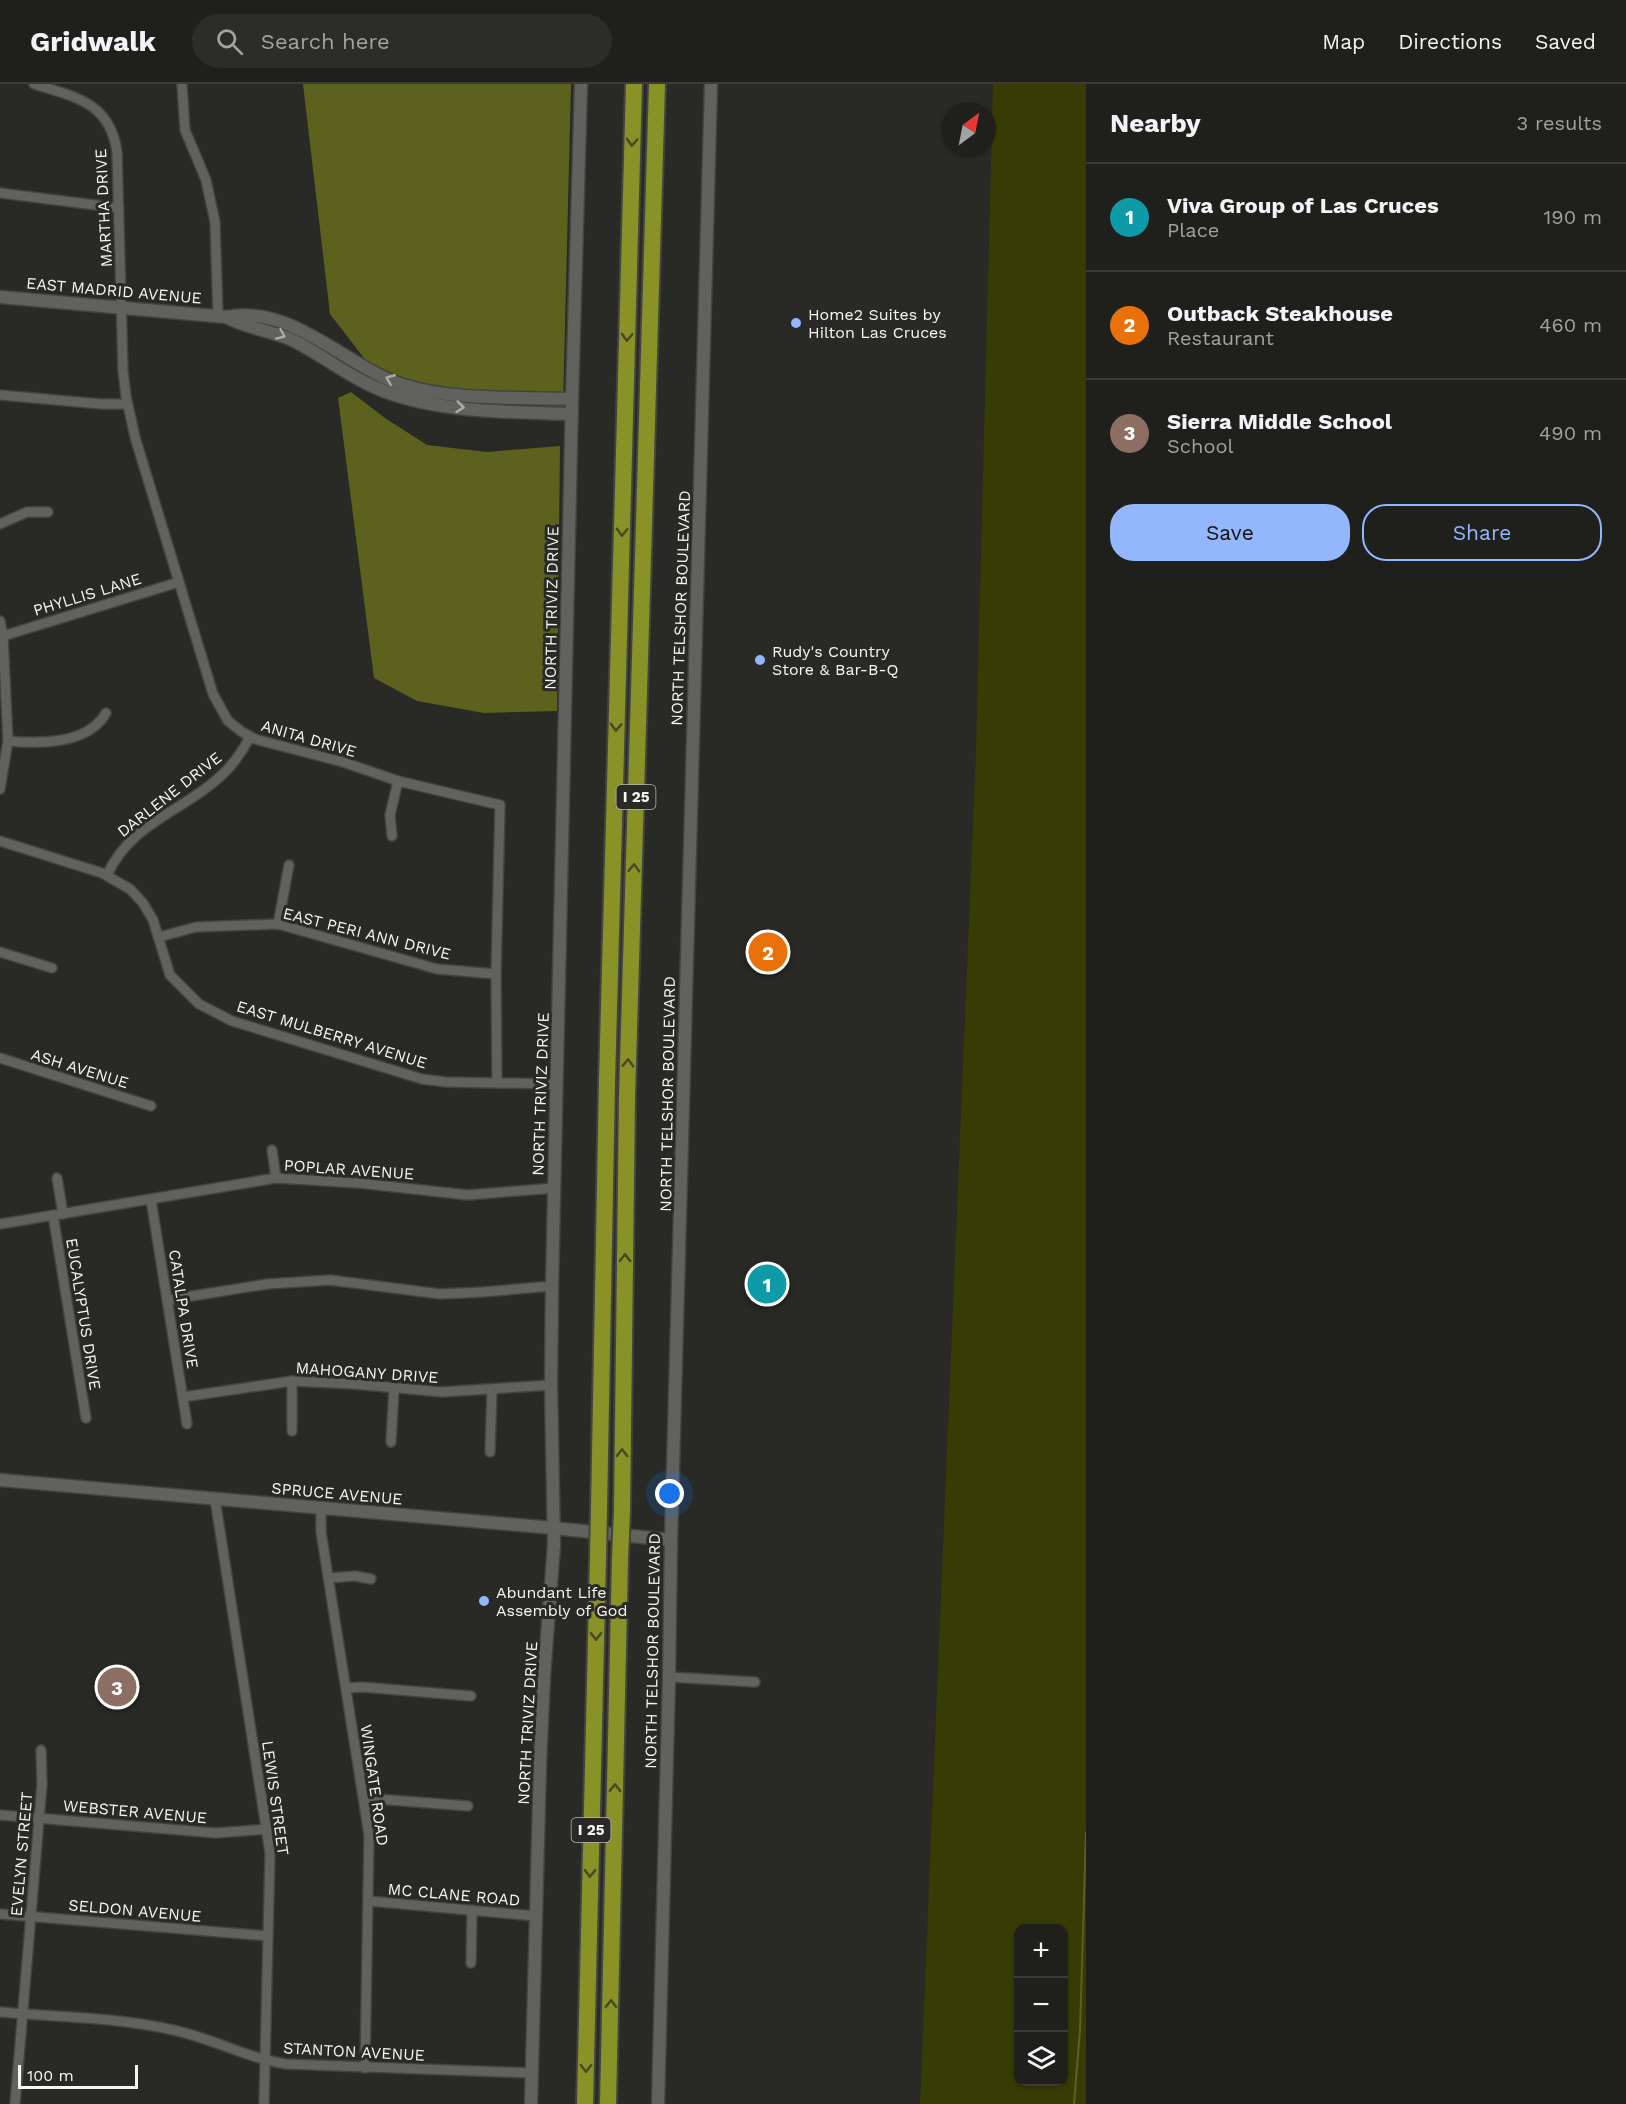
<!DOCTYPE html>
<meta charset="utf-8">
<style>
:root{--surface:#1f1f1c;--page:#2c2c29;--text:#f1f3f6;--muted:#a1a2a3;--line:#3c3d3b;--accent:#92b7fd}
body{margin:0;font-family:"Work Sans",sans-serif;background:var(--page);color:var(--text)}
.controls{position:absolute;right:18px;bottom:18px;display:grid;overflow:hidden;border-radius:12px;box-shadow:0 2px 4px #0004}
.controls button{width:54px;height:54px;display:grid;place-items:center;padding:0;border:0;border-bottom:2px solid var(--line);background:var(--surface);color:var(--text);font:30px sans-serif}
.compass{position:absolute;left:942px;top:18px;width:54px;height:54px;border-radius:50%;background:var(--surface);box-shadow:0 2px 4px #0004;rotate:32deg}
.scale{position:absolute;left:18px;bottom:15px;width:120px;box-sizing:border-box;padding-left:6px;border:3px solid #f5f5f3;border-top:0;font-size:16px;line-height:21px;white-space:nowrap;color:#f5f5f3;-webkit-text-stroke:4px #292926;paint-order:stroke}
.you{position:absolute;left:670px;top:1410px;width:21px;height:21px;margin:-15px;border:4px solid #fff;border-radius:50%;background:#1a73e8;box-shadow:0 0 0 9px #1a73e833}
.badge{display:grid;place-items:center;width:39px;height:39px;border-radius:50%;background:var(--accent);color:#fff;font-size:20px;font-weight:700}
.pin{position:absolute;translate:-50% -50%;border:3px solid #fff;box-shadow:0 2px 6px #0006}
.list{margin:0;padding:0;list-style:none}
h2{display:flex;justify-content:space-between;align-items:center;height:78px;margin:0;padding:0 24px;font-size:26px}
h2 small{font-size:20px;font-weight:400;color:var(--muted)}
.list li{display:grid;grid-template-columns:39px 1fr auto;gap:18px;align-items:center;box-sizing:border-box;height:108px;padding:0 24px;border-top:2px solid var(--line)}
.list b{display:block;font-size:22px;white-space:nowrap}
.list p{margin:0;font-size:20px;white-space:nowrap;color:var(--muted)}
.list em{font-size:20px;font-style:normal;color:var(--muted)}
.actions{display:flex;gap:12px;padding:18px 24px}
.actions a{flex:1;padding:14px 0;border:2px solid var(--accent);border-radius:24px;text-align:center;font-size:21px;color:var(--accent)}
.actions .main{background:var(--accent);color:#111}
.icon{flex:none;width:33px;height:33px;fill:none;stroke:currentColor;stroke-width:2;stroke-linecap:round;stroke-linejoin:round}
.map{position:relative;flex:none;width:1086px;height:2020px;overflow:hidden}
header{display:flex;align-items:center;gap:36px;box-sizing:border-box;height:84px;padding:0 30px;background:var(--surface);border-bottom:2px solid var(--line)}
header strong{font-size:28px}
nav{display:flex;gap:33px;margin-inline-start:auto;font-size:21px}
.search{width:420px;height:54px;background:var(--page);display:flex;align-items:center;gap:15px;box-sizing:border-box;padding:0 21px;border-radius:33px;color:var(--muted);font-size:22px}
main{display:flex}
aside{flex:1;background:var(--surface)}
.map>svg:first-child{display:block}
.green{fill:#373c04;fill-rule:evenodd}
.water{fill:#5c621d}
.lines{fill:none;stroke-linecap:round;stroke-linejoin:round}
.stream{stroke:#5c621d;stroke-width:2}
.street-casing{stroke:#434441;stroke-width:12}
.secondary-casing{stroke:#434441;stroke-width:15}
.highway-casing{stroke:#434441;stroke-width:20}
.street{stroke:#61615e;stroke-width:9}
.secondary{stroke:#61615e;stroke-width:12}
.highway{stroke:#889227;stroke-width:16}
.highway-bridge-casing{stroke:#434441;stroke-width:20;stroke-linecap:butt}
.highway-bridge{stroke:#889227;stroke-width:16}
.oneway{stroke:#464826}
.oneway2{stroke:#ababa8}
.poi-dot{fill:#92b7fd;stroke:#292926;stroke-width:2}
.labels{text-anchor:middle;stroke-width:6;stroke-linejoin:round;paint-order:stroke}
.shield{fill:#292926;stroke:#b8b8b6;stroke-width:1.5}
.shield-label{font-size:15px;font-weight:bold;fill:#f5f5f3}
.street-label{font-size:16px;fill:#f5f5f3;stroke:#292926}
.poi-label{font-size:16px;fill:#f5f5f3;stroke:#292926;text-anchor:start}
</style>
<header>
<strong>Gridwalk</strong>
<div class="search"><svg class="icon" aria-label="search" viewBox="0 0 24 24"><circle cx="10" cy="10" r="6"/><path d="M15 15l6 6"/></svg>Search here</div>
<nav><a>Map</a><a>Directions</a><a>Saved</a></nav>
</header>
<main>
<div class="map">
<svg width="1086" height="2020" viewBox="0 0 1086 2020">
<rect width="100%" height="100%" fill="#292926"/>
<path class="green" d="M993,0H1086V2020H920L976,666ZM1018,1844H1064V1998H1018Z"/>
<g class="water">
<polygon points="303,0 571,0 563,323 499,319 426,309 367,278 330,230"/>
<polygon points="351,308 385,334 427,361 487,368 560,362 557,627 484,629 417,617 374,594 338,314"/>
</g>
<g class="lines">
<polyline class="stream" points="1074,2020 1080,1946 1086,1748"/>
<g class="street-casing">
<g id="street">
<path d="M34,0C75,13 110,18 117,68L123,287L126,312L135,353L213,610L228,637L242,648L255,655L343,678L398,697L500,721L496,890L497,999"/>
<polyline points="182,0 185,46 206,96 215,138 218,231"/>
<polyline points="0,109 119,124"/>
<polyline points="0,311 101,320 127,320"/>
<polyline points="0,440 27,428 48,428"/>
<polyline points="0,537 3,552 8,657 0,705"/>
<polyline points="3,552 179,498"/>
<path d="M8,657C39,660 88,661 106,629"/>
<polyline points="392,752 390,731 398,697"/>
<polyline points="0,757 102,789 130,805 143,819 153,836 170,891 199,920 232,937 422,995 446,998 557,1000"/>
<path d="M107,791C130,741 176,730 215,697C230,685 241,670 250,653"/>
<polyline points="278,840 289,781"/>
<polyline points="159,853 196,843 278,840 437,885 496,890"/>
<polyline points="0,868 52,884"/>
<polyline points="0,974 151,1022"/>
<polyline points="272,1066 276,1094"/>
<polyline points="57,1094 63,1130"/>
<polyline points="151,1116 187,1340"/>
<polyline points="53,1131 86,1334"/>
<polyline points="0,1140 276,1094 358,1099 468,1111 554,1104"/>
<polyline points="167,1216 267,1200 330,1196 440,1210 483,1208 552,1202"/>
<polyline points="183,1313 292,1297 354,1300 442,1308 551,1301"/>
<polyline points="292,1347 292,1297"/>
<polyline points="391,1358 394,1304"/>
<polyline points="490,1368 492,1306"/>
<polyline points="215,1415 270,1769 264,2020"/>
<polyline points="321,1424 321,1448 369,1751 365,1984"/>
<polyline points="329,1494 355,1492 371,1495"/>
<polyline points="669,1593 755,1598"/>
<polyline points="346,1604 362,1603 471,1612"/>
<polyline points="364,1714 468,1722"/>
<polyline points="0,1731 216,1749 268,1745"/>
<polyline points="369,1817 535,1832"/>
<polyline points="0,1830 268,1852"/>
<polyline points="471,1879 472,1826"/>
<path d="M0,1928C57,1933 117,1933 173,1946C212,1954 246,1974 286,1980L532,1989"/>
<polyline points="15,2020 42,1700 41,1666"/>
</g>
</g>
<g class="secondary-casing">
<g id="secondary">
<path d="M0,213L226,233C293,220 344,282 403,301C453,317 519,313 572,315"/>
<path d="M226,233C246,244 269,246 290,255C318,268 342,288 370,301C427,329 509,328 572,330"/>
<polyline points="0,1396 553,1444 671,1456"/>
<polyline points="531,2020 540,1680 544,1592 554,1461 551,1301 552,1202 572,315 581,0"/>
<polyline points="658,2020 669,1593 671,1456 711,0"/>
</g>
</g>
<g class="highway-casing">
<g id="highway">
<polyline points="599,1425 607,997 634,0"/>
<polyline points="622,1427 627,1013 657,0"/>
<polyline points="585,2020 598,1473"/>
<polyline points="608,2020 620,1475"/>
</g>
</g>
<use href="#street" class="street"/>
<use href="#secondary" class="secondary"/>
<use href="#highway" class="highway"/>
<g class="highway-bridge-casing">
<g id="highway-bridge">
<polyline points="598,1473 599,1425"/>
<polyline points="620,1475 622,1427"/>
</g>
</g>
<use href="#highway-bridge" class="highway-bridge"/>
</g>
<defs><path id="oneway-chevron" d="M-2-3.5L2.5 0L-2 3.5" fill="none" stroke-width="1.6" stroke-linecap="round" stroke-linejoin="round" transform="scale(1.5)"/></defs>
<g class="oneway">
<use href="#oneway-chevron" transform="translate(632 58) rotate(92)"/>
<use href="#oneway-chevron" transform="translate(627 253) rotate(92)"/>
<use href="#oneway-chevron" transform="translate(622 448) rotate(92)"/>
<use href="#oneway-chevron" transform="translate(616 643) rotate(92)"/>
<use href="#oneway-chevron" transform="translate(634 784) rotate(-88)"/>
<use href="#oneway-chevron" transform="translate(628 979) rotate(-88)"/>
<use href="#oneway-chevron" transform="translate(625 1174) rotate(-89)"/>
<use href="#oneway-chevron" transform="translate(622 1369) rotate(-89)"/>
<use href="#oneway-chevron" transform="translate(596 1552) rotate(91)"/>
<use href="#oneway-chevron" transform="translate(615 1704) rotate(-89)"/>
<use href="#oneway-chevron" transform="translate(590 1789) rotate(91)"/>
<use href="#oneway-chevron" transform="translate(611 1920) rotate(-89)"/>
<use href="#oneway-chevron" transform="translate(586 1984) rotate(91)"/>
</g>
<g class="oneway2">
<use href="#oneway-chevron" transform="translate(281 251) rotate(24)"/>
<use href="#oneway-chevron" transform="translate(390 295) rotate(-158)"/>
<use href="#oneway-chevron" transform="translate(460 323) rotate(6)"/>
</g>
<g class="poi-dot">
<circle cx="796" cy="239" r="6"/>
<circle cx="760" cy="576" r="6"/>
<circle cx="484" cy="1517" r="6"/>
</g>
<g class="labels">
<g class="shield">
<rect x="616.5" y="701" width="39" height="24" rx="4.5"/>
<rect x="571.5" y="1734" width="39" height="24" rx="4.5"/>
</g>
<g class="shield-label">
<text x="636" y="718">I 25</text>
<text x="591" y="1751">I 25</text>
</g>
<g class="street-label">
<text transform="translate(103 124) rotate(-93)" y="6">MARTHA DRIVE</text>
<text transform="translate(114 206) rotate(5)" y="6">EAST MADRID AVENUE</text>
<text transform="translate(87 510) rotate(-17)" y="6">PHYLLIS LANE</text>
<text transform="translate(551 524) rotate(-89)" y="6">NORTH TRIVIZ DRIVE</text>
<text transform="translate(680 524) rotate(-88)" y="6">NORTH TELSHOR BOULEVARD</text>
<text transform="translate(309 654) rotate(16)" y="6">ANITA DRIVE</text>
<text transform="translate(169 710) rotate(-38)" y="6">DARLENE DRIVE</text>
<text transform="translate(367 849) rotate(14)" y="6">EAST PERI ANN DRIVE</text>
<text transform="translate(332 950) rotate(17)" y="6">EAST MULBERRY AVENUE</text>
<text transform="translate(80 984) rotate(17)" y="6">ASH AVENUE</text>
<text transform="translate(540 1010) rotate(-88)" y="6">NORTH TRIVIZ DRIVE</text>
<text transform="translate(667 1010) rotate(-89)" y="6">NORTH TELSHOR BOULEVARD</text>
<text transform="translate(349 1085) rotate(4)" y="6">POPLAR AVENUE</text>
<text transform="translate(184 1225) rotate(81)" y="6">CATALPA DRIVE</text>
<text transform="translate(84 1230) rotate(81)" y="6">EUCALYPTUS DRIVE</text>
<text transform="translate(367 1288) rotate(4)" y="6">MAHOGANY DRIVE</text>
<text transform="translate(337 1409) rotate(5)" y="6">SPRUCE AVENUE</text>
<text transform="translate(652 1567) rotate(-89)" y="6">NORTH TELSHOR BOULEVARD</text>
<text transform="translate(527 1639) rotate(-87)" y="6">NORTH TRIVIZ DRIVE</text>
<text transform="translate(375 1701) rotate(82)" y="6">WINGATE ROAD</text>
<text transform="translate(276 1714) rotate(82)" y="6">LEWIS STREET</text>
<text transform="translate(135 1727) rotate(5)" y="6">WEBSTER AVENUE</text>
<text transform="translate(21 1770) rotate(-85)" y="6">EVELYN STREET</text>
<text transform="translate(454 1810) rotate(5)" y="6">MC CLANE ROAD</text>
<text transform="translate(135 1826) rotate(5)" y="6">SELDON AVENUE</text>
<text transform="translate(354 1967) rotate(3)" y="6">STANTON AVENUE</text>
</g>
<g class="poi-label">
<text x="808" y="236">Home2 Suites by<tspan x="808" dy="18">Hilton Las Cruces</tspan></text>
<text x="772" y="573">Rudy's Country<tspan x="772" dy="18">Store &amp; Bar-B-Q</tspan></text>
<text x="496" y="1514">Abundant Life<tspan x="496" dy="18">Assembly of God</tspan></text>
</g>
</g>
</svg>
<div class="controls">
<button>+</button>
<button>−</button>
<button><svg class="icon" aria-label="layers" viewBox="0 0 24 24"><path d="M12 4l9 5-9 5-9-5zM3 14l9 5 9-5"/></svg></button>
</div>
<svg class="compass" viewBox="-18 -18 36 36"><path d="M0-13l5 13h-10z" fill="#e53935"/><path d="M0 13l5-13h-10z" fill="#a1a2a3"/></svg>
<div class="scale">100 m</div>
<div class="you"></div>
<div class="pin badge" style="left:767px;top:1200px;background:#0f9aa8">1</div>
<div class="pin badge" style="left:768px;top:868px;background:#e8710a">2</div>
<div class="pin badge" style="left:117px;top:1603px;background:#8d6e63">3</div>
</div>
<aside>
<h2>Nearby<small>3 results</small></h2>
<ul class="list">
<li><span class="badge" style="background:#0f9aa8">1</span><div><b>Viva Group of Las Cruces</b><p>Place</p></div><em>190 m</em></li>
<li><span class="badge" style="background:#e8710a">2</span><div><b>Outback Steakhouse</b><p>Restaurant</p></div><em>460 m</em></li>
<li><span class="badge" style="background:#8d6e63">3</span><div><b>Sierra Middle School</b><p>School</p></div><em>490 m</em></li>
</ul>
<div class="actions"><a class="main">Save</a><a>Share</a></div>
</aside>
</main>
